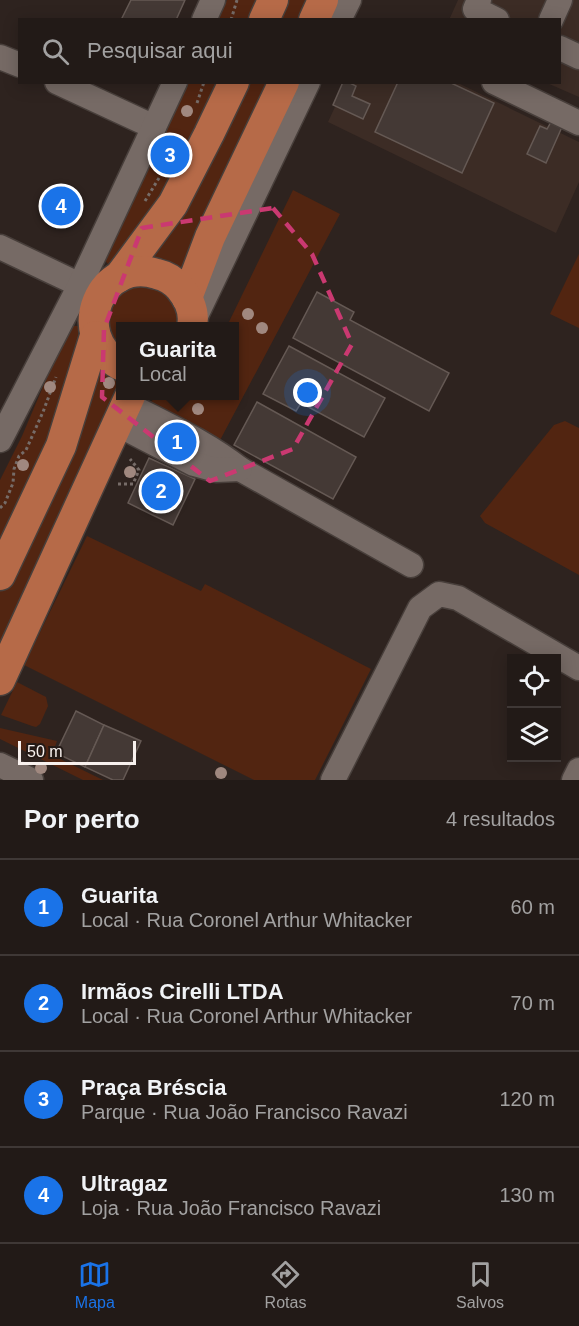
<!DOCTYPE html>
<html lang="pt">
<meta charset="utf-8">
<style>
:root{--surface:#221a17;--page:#2a2320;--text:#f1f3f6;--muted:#a2a1a1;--line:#3f3836;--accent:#1a73e8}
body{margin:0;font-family:Arial,sans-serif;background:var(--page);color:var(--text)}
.controls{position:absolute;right:18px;bottom:18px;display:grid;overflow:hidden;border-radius:0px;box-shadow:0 3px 15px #0003}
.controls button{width:54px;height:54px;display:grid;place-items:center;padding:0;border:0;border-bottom:2px solid var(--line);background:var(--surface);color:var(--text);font:30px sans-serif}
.scale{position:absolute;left:18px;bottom:15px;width:118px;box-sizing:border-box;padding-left:6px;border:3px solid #f8f1ee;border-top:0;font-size:16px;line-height:21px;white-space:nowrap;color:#f8f1ee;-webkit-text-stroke:4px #241a16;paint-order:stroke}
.you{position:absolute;left:308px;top:393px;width:21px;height:21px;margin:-15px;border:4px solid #fff;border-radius:50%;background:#1a73e8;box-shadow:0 0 0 9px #1a73e833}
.badge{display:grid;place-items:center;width:39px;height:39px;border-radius:50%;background:var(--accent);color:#fff;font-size:20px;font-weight:700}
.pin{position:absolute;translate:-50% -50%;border:3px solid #fff;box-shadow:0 2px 6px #0006}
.popup{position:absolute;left:116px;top:322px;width:123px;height:78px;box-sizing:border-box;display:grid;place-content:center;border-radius:0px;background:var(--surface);filter:drop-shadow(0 2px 4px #0005);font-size:20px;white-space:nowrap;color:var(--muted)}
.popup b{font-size:22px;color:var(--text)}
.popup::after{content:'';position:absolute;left:50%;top:100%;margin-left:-12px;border:12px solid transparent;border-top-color:var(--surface)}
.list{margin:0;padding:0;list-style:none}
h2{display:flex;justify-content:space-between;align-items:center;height:78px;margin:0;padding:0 24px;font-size:26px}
h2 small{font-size:20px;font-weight:400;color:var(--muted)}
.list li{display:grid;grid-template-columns:39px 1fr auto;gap:18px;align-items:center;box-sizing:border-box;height:96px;padding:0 24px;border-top:2px solid var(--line)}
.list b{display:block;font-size:22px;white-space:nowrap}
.list p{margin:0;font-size:20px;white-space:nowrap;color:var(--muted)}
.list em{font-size:20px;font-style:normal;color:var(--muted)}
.icon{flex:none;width:33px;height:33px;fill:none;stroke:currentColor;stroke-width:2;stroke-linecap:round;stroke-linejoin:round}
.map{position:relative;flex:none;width:579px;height:780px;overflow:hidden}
.search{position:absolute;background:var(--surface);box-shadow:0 3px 15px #0003;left:18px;right:18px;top:18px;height:66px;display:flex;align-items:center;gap:15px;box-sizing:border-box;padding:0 21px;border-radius:0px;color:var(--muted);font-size:22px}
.sheet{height:462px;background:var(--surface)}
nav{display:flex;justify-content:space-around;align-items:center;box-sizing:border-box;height:84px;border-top:2px solid var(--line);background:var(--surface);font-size:16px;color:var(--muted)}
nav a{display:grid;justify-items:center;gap:3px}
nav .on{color:var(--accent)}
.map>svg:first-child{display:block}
.built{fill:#3c2c25}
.green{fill:#522511}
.building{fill:#443935;stroke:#655954;stroke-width:1.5}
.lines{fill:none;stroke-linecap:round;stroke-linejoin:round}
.minor-casing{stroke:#483f3b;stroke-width:27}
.major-casing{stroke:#483f3b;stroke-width:33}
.path{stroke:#766c68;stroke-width:3;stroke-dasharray:3 3;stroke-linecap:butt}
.minor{stroke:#766a65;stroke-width:24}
.major{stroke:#b66a48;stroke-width:30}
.tree{fill:#a0887f}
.marked{fill:none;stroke:#ca3971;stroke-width:4.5;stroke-dasharray:12 8;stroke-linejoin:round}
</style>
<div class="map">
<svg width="579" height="780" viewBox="0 0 579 780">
<rect width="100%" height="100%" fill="#2e231f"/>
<g class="built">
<polygon points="458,0 579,0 579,97 547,83 560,82 560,20 449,20"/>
<polygon points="346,83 458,83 579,142 579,182 556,233 328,122"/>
</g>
<g class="green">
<polygon points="227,0 262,0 252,19 217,20"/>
<polygon points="284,0 311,0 302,19 275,20"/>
<polygon points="187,83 223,83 174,178 115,264 108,264 103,258"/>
<polygon points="244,83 273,83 185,275 144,260"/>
<polygon points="293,190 340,214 218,444 150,403 155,397 158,396 234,396 234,326 227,326"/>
<polygon points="579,254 579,328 550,314"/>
<polygon points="125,283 165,285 184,326 120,326 120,354 108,342 106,302"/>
<polygon points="72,326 78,326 78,338 57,422 0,551 0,480 22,436 62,342"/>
<polygon points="100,368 120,377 120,395 0,656 0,590 67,460"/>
<polygon points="565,421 579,428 579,575 485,523 480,516 554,425"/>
<polygon points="87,536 201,591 205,584 371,669 315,780 254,780 24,665"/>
<polygon points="17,682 46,697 48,706 40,724 36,727 32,726 1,715"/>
<polygon points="0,728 57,741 52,755 103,780 83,780 0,739"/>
</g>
<g class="building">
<polygon points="131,0 185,0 176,20 121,20"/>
<polygon points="343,82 348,82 356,86 352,96 370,104 363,119 333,105"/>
<polygon points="398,82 449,82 494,103 462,173 375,132"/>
<polygon points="551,122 562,127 546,163 527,154 540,126 547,129"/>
<polygon points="317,292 354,312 350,320 449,373 429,411 293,338"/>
<polygon points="289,346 385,398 364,437 301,403 296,411 263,394"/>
<polygon points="257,402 356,457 333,499 234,445"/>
<polygon points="149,458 195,479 173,525 128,503"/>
<polygon points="76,711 104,725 85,767 56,753"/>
<polygon points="104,725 141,741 123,780 113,780 85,767"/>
</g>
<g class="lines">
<g class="minor-casing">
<g id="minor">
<polyline points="479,0 475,9 497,20"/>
<polyline points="204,20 213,0"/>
<polyline points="339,20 349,0"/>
<polyline points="551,20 560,0"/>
<polyline points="560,48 579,57"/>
<polyline points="0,57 20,65"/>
<polyline points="57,82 154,127"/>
<polyline points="494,82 579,123"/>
<polyline points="0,247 80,285 92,293"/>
<polyline points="193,322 308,82"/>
<path d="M127,404C165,424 206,442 240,469L411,565"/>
<polyline points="117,424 194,464 216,470 240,469"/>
<polyline points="0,440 80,285 175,82"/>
<polyline points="0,765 31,780"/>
<polyline points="333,780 420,608 439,594 458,598 579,668"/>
<polyline points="574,780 579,770"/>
</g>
</g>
<g class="major-casing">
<g id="major">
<polyline points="264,20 273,0"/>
<polyline points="314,20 323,0"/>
<polyline points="119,277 173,204 209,134 234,82"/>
<polyline points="187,298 210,237 284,82"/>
<path d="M120,365C68,335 100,256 157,274C166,276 174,281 180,288C189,299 195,312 192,326"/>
<polyline points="0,575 61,446 95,336"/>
<polyline points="0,680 130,396"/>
</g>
</g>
<g class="path">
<polyline points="231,20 237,0"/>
<polyline points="197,103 204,82"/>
<polyline points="145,201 162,173"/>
<polyline points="118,484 133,484 139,470 130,459"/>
<polyline points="0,508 5,503 13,483 14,469 19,456 26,450 43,412 56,377"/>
</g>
<use href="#minor" class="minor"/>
<use href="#major" class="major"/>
</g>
<g class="tree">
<circle cx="187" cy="111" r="6"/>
<circle cx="248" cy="314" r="6"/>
<circle cx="262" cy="328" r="6"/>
<circle cx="109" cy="383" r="6"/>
<circle cx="50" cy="387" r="6"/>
<circle cx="198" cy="409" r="6"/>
<circle cx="23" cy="465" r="6"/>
<circle cx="130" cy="472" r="6"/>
<circle cx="41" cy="768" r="6"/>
<circle cx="221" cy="773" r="6"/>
</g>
<path class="marked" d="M273,208L312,254L352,344L293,449L210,481L102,397L104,329L142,228Z"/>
</svg>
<div class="controls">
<button><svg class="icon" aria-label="locate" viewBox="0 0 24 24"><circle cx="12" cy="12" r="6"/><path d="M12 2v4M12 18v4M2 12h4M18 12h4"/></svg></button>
<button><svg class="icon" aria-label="layers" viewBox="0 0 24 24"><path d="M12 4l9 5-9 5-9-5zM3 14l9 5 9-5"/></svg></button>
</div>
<div class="scale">50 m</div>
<div class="you"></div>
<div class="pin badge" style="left:177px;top:442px">1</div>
<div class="popup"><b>Guarita</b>Local</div>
<div class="pin badge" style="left:161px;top:491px">2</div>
<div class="pin badge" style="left:170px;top:155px">3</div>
<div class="pin badge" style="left:61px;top:206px">4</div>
<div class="search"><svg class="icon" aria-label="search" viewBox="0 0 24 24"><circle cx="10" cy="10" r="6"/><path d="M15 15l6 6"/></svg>Pesquisar aqui</div>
</div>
<section class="sheet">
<h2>Por perto<small>4 resultados</small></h2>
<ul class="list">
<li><span class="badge">1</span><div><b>Guarita</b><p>Local · Rua Coronel Arthur Whitacker</p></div><em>60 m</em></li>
<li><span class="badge">2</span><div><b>Irmãos Cirelli LTDA</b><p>Local · Rua Coronel Arthur Whitacker</p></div><em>70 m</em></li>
<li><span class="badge">3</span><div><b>Praça Bréscia</b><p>Parque · Rua João Francisco Ravazi</p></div><em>120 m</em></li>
<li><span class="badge">4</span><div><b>Ultragaz</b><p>Loja · Rua João Francisco Ravazi</p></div><em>130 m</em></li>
</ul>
</section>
<nav>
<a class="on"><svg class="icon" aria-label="map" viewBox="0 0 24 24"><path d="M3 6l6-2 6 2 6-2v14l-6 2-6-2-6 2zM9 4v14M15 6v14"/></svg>Mapa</a>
<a><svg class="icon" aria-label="directions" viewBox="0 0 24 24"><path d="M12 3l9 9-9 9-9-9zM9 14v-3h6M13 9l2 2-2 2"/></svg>Rotas</a>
<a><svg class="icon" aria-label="saved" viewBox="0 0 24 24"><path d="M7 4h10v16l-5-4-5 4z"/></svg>Salvos</a>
</nav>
